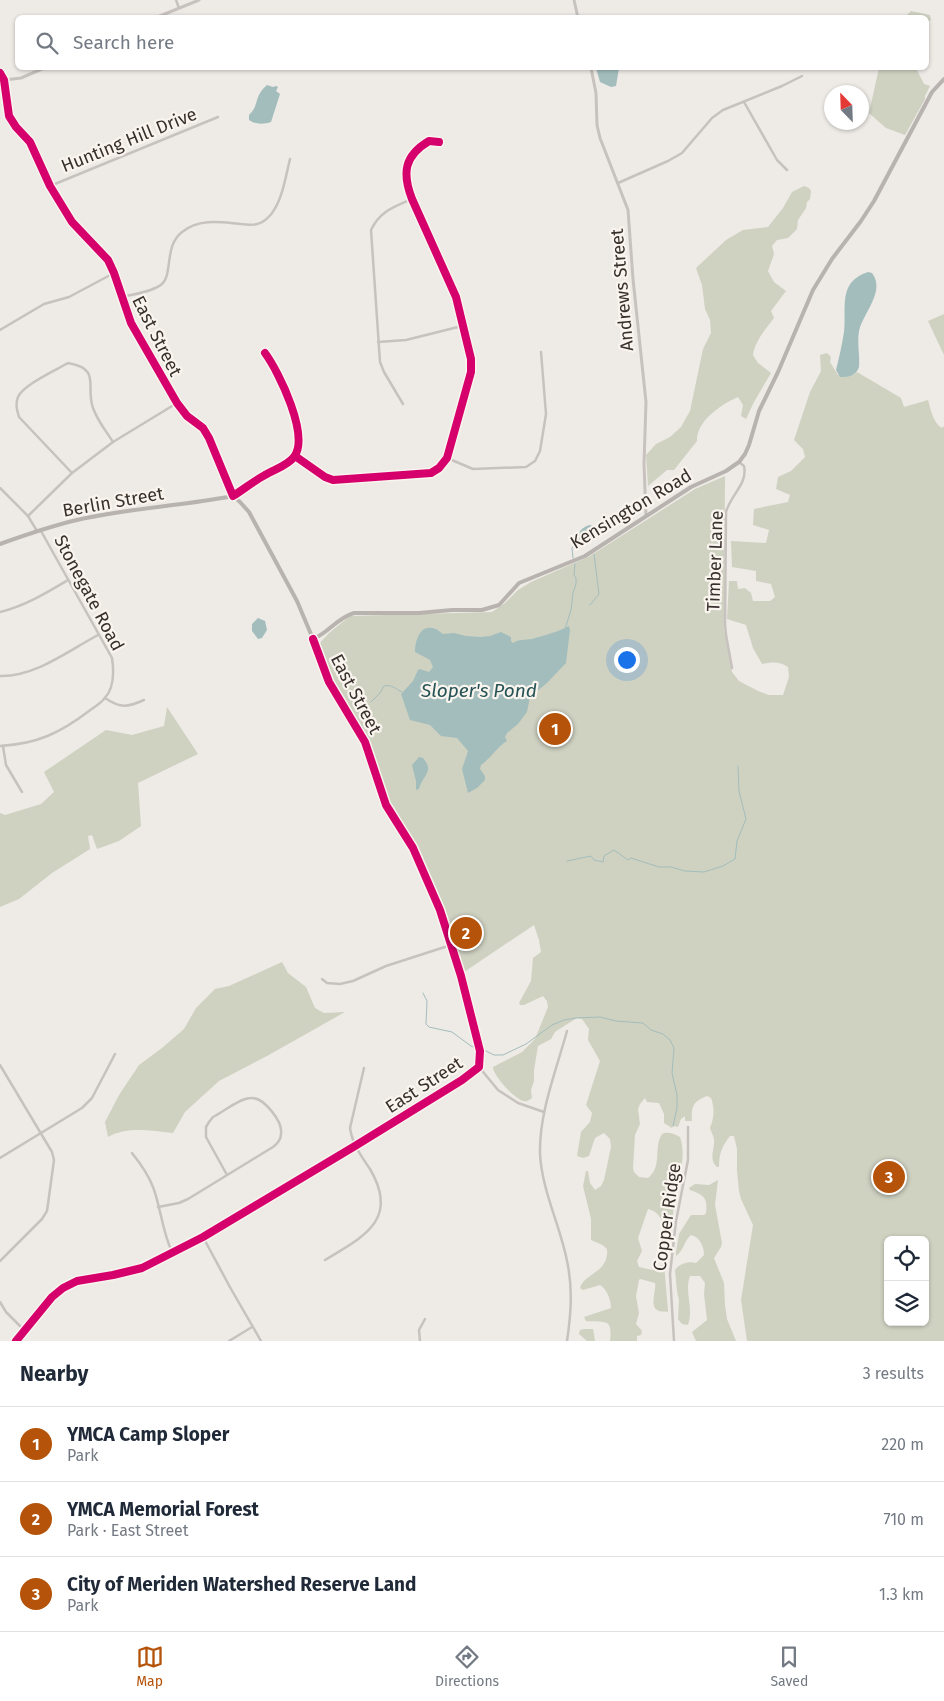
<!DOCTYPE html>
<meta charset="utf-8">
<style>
:root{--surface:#fff;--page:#f2f2f3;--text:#1f2937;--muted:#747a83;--line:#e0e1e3;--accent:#b45309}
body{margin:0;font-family:"Fira Sans",sans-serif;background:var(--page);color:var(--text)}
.controls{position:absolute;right:15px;bottom:15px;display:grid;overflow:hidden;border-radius:8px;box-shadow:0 1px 4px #0004}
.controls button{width:45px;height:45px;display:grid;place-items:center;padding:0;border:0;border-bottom:1px solid var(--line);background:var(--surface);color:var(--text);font:25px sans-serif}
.compass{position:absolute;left:824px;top:85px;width:45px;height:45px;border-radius:50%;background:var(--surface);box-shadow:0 1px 4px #0004;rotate:337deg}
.you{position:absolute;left:626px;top:659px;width:18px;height:18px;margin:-12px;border:4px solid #fff;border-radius:50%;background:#1a73e8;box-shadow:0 0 0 8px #1a73e833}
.badge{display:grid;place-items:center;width:32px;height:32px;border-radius:50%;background:var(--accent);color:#fff;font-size:16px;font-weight:700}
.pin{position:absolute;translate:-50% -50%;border:2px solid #fff;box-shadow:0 1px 5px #0006}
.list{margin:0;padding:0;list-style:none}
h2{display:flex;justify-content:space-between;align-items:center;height:65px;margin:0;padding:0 20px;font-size:21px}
h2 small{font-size:16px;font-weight:400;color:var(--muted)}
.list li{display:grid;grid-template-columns:32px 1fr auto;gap:15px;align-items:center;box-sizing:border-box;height:75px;padding:0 20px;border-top:1px solid var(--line)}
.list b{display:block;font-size:19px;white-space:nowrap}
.list p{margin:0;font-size:16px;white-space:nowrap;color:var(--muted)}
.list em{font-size:16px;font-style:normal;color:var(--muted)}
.icon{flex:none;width:28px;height:28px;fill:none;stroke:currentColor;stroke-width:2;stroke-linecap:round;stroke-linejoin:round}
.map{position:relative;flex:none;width:944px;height:1341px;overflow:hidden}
.search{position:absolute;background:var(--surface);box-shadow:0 1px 4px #0004;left:15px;right:15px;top:15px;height:55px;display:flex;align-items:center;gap:12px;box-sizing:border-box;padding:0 18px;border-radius:8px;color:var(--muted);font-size:19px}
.sheet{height:290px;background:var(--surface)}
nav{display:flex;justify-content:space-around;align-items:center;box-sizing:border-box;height:70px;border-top:1px solid var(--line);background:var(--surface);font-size:14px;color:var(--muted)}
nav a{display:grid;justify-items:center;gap:2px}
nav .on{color:var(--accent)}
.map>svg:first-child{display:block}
.green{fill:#cfd2c1;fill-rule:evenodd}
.water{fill:#a3bdbd}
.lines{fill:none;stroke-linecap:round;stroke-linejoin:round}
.stream{stroke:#a3bdbd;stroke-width:1}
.minor{stroke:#c7c2be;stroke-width:2.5}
.tertiary{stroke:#c7c2be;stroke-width:3}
.secondary{stroke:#b8b3af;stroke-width:4}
.cycleway-casing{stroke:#f9f4ee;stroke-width:11}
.cycleway{stroke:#d6006c;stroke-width:8}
.labels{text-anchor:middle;stroke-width:4.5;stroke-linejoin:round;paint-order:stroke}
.street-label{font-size:18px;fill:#38302c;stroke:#f9f4ee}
.water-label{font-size:19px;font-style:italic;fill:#255356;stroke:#f9f4ee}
</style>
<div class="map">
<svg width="944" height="1341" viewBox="0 0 944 1341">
<rect width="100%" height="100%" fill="#eeeae6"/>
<g class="green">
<polygon points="911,11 930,15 931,20 927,22 926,18 905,17"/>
<polygon points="879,68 916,68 924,84 930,86 925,96 925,99 905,135 886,128 869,113"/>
<path d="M804,186L809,188L811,191L810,199L807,202L806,208L798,220L797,229L788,238L777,240L772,246L774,254L768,271L774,282L786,291L771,311L774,318C765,330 755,341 753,355L758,363L771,373L754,402L746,419L741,416L743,405L738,397C722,404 696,421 697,441L674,470H667L648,486L646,455L656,444L670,437L681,427L690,411L703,349L711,333L710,320L705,309L702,285L696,268L726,240L743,230L768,227L783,208L792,192Z"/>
<polygon points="944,314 944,355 928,321"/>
<path d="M827,353L831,357L830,362L838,375H853L857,372L901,398L904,407L928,400C931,410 933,423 942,428L944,426V1341H747L741,1300L753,1225L741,1199L739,1191L737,1170V1149L734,1136H730C722,1146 719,1154 719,1167H717C708,1158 715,1150 714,1140C714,1136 711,1132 710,1128C714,1118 715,1109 711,1098L707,1096C693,1101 691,1107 692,1121H685V1116L681,1119L678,1127L673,1126L672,1128L664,1123V1114L659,1103L647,1102L645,1098L640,1104L638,1109L640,1124L635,1135L633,1168L634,1172L639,1177L648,1178C663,1166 653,1148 662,1134C667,1131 675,1134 680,1137C687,1157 678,1179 675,1200C673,1210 672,1221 672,1231L668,1234L666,1232C662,1222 661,1212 648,1209L638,1238L642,1251L637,1261L639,1267L652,1270L664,1264L668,1310V1312C665,1311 662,1312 659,1311C648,1307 657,1290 655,1283L640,1279L639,1280L636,1296L639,1313L636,1324L642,1331L641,1335L637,1336V1341H610C613,1317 605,1323 586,1321L584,1317L611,1308C611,1300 607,1289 600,1285L583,1290L580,1288C584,1274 604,1274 607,1255C607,1251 608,1250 605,1247C602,1244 595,1242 591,1240V1219L583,1186L586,1171H588L590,1183L595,1190L601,1186L604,1180L611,1147L610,1139L604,1133L595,1138L589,1156L583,1158L577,1156L581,1132L590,1122L592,1113L586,1105L600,1061L588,1040L589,1029L582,1019L577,1018L561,1028L555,1032L551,1039L538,1046L534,1070V1081L531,1090L532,1098C529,1100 527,1102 524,1101C515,1100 492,1074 493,1067L522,1052L535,1039L548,1007L547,1001L543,996L524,1005H520L519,1003L531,981L533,958L541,952L539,940L534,925L464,972L444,906L413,841L384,793L382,780L378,775L376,761L366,736L337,690L318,645L329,633L350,616L492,612L505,603L518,590L531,582L590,556L695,489L725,476L724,629L732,672L739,681L758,691L769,695H783L789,677L788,667C780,661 771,662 762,664L753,648L746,625L727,619L729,581H737L738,589L745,588L751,593L753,601H770L775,597L771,584L756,581V571L732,567L731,541L766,543L769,530L753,525L754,509L788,502L790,495L776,489L778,477L791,471L805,457L803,449L794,440L810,392L821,371L820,355ZM888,1240H925V1322H888Z"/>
<polygon points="167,707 198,754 138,783 141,826 119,841 97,849 92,835 88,836 90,849 52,873 19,899 0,907 0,813 5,815 41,804 54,792 44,772 106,730 132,735 164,726"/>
<path d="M282,962L288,973L306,987L315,1008L324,1013L345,1012L267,1056L219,1081L185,1112L173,1133C151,1131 128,1126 108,1137L105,1122L119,1095L139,1065L162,1048L184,1029L196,1008L215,989L229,986Z"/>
<path d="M718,1180L715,1205L722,1243L721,1247L714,1258L724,1283L725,1305L727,1319L736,1341H696L692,1332L707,1320L704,1294L705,1283L700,1276H690C684,1292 694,1308 688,1325L682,1324L678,1319L679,1300L677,1291L675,1270C680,1263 689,1261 696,1263L704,1255C704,1247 700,1237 691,1235C684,1240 684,1251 676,1256V1252L679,1234L691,1215H704L706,1213C708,1198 704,1195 690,1190L689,1188L695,1184L709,1185Z"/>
<polygon points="584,1329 593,1329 595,1341 587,1341 579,1334 580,1330"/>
</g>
<g class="water">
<polygon points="596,68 619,68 616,86 611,87 600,82"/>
<path d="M267,85L273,87L276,86L278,87L276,91L280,94L271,122C264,124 256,125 249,120V115C260,105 253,97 267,85Z"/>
<path d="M868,272L872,273C886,291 863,313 859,331C857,343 860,356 859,367C856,376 849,377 840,377L836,370C839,358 842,345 844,332C847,308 837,282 868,272Z"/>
<path d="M590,525L601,527C603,538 589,544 579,544L577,539C579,531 582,527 590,525Z"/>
<polygon points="258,618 265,621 267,630 262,638 258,639 252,631 252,624"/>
<path d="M569,626L570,630L566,663L547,683L530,697L527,712L518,724L507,733L505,737L507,741C497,747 491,758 481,765L480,769L485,776V780L477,788L468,793L462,769L468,751L457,738L441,736L430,725L410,720L401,694L413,681L418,670L420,669L429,672L433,667L430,660L415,652C415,643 419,625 432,628C436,628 440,632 443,634L454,633L466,636L480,637L490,636L501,632L511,637V641L513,643C519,639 525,640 532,639C545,635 558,632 569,626Z"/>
<path d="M419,757L423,758C435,772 423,774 419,789L416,790V781L412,765Z"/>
</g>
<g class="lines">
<g class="stream">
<polyline points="573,558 572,548 577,541"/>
<polyline points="590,605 599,594 594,554"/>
<polyline points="565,629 571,610 573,593 576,584 576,578 574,575 575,564"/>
<path d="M371,702L380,693L384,686C391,684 396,689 402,692"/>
<polyline points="567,861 591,856 594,860 603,862 604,856 614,850 628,860 631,858 659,867 671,867 685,871 704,872 723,866 735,859 737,841 746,819 739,791 738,766"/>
<polyline points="423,993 427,1001 426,1024 429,1027 452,1032 471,1046 476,1048"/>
<polyline points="482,1049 494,1055 503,1055 526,1044 552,1025 564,1020 576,1018 600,1017 616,1021 643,1023 651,1030 663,1034 670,1040 674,1048 672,1073 677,1095 677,1108 673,1126"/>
</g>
<g class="minor">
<polyline points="176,0 179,8"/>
<polyline points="744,102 777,160 787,170"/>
<polyline points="618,183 668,161 682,153 712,118 723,110 782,86 802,76"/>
<polyline points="50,186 218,117"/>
<path d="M122,297C134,294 152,292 162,284C173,274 164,246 182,232C199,218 221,222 241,224C246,224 252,226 257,224C263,223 271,216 274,210C283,196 286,175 290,159"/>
<polyline points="0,330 44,304 69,297 114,273"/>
<polyline points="378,342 406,340 462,326"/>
<path d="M403,404L384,372L380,362L371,230C380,211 394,207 412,199"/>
<path d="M295,456L325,477L333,480L431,473L439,468L447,458L471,372V359L456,297L412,199C402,173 404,156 429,141L439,142"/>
<polyline points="447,458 473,469 526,467 535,461 540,451 546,414 541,352"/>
<path d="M72,473L19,417C17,410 15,404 18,397C23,385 56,370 68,363C102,369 85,386 93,408C97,420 106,431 113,442"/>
<polyline points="0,488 28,516 37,531"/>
<path d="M233,496C244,489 254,481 265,475C275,469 287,466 294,457C310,436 279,372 265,353"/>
<polyline points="28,516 72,473 113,442 177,403"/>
<path d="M0,612C25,606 46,593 68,580"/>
<path d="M732,668L726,635L725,624L726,512C731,494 748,484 744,466L739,462"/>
<path d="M0,676C35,677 68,651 98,635"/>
<path d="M105,698C121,709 128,707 144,700"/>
<path d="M0,746C37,744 60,733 89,711C94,707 100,704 104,699C114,689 114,671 112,658L41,531"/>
<polyline points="3,746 6,765 22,792"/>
<polyline points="322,979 327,983 340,984 353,981 386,966 451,945"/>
<polyline points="0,1065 52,1152 54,1160 47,1211 42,1219 0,1261"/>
<polyline points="479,1067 498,1090 518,1103 544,1112"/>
<path d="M132,1153C140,1163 148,1174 153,1187C161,1208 162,1231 172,1252"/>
<polyline points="0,1158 82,1108 92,1098 115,1054"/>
<path d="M158,1207L179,1203L188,1199L273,1147C277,1144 281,1139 281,1134C283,1122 264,1097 251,1098C240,1098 223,1112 213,1117L209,1122L206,1127V1137L227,1175"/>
<polyline points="203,1237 231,1289 261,1341"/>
<path d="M325,1260C363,1237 400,1220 370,1169C361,1156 352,1143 350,1128L364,1068"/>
<polyline points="0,1302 6,1312 24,1330"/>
<polyline points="229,1341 252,1327"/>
<polyline points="420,1341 419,1330 425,1319"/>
<path d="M567,1341C571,1314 573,1288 567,1261C560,1225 542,1191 540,1154C539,1113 556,1071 567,1031"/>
<polyline points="674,1341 670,1274 676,1221 688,1160 688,1127"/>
</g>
<g class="tertiary">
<polyline points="574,0 578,18"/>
<polyline points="155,18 199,0"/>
<polyline points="591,68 596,93 597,125 600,138 628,210 633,279 646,402 644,464 646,516"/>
<polyline points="0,73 4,80 9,116 16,127 30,142 50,186 72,222 108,260 114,273 131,323 177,403 187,416 203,428 209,438 233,496"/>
<polyline points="4,80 21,78 44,68"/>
<polyline points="16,1341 52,1297 63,1288 77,1281 113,1275 142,1268 203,1237 355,1146 462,1080 479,1067 480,1051 461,976 440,910 413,848 386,805 365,742 329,682 313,639"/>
</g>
<path class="secondary" d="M0,544C25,535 51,526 77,520C129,508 182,506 233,496L240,502L249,512L297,601L313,639C328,633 337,618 354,613H419L452,610H482L499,605L519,583L585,556L691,487L726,471L739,462L745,454L749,445L759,411L778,372L813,290L832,259L861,221L874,201L932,92L944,79"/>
<g class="cycleway-casing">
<g id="cycleway">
<path d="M0,73L4,80L9,116L16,127L30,142L50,186L72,222L108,260L114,273L131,323L177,403L187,416L203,428L209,438L233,496C244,489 254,481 265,475C275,469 287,466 294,457C310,436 279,372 265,353"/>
<path d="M295,456L325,477L333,480L431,473L439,468L447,458L471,372V359L456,297L412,199C402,173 404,156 429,141L439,142"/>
<polyline points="16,1341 52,1297 63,1288 77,1281 113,1275 142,1268 203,1237 355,1146 462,1080 479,1067 480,1051 461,976 440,910 413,848 386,805 365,742 329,682 313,639"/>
</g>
</g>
<use href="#cycleway" class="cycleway"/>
</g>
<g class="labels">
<g class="street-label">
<text transform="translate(129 140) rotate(-22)" y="6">Hunting Hill Drive</text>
<text transform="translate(622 290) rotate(-95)" y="6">Andrews Street</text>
<text transform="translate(157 336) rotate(63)" y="6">East Street</text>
<text transform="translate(113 502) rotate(-10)" y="6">Berlin Street</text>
<text transform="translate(631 509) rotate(-31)" y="6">Kensington Road</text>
<text transform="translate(715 561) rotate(-88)" y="6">Timber Lane</text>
<text transform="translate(89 593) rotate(62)" y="6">Stonegate Road</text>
<text transform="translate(356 694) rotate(62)" y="6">East Street</text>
<text transform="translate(424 1085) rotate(-33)" y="6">East Street</text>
<text transform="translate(667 1217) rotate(-82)" y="6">Copper Ridge</text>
</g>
<g class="water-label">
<text x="479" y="697">Sloper's Pond</text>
</g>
</g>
</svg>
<div class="controls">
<button><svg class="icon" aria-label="locate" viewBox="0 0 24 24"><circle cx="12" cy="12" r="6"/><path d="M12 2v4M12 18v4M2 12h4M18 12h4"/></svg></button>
<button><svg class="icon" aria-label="layers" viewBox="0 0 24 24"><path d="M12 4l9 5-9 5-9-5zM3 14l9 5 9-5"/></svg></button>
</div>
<svg class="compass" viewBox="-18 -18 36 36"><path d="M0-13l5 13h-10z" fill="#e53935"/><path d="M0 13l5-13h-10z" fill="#747a83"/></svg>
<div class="you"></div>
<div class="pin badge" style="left:555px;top:729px">1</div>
<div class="pin badge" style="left:466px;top:933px">2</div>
<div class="pin badge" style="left:889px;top:1177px">3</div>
<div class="search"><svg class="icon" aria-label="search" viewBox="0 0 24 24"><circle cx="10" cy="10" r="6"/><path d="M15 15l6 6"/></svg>Search here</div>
</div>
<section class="sheet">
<h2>Nearby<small>3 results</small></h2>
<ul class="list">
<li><span class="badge">1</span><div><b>YMCA Camp Sloper</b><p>Park</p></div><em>220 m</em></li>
<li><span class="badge">2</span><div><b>YMCA Memorial Forest</b><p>Park · East Street</p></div><em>710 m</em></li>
<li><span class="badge">3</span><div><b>City of Meriden Watershed Reserve Land</b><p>Park</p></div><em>1.3 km</em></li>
</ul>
</section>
<nav>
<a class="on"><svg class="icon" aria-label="map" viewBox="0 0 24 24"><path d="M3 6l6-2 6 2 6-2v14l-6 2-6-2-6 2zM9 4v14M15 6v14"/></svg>Map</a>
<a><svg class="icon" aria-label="directions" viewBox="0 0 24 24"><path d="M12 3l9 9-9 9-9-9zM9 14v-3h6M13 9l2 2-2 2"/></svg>Directions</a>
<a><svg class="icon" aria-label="saved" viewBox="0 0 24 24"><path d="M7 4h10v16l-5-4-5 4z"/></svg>Saved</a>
</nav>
